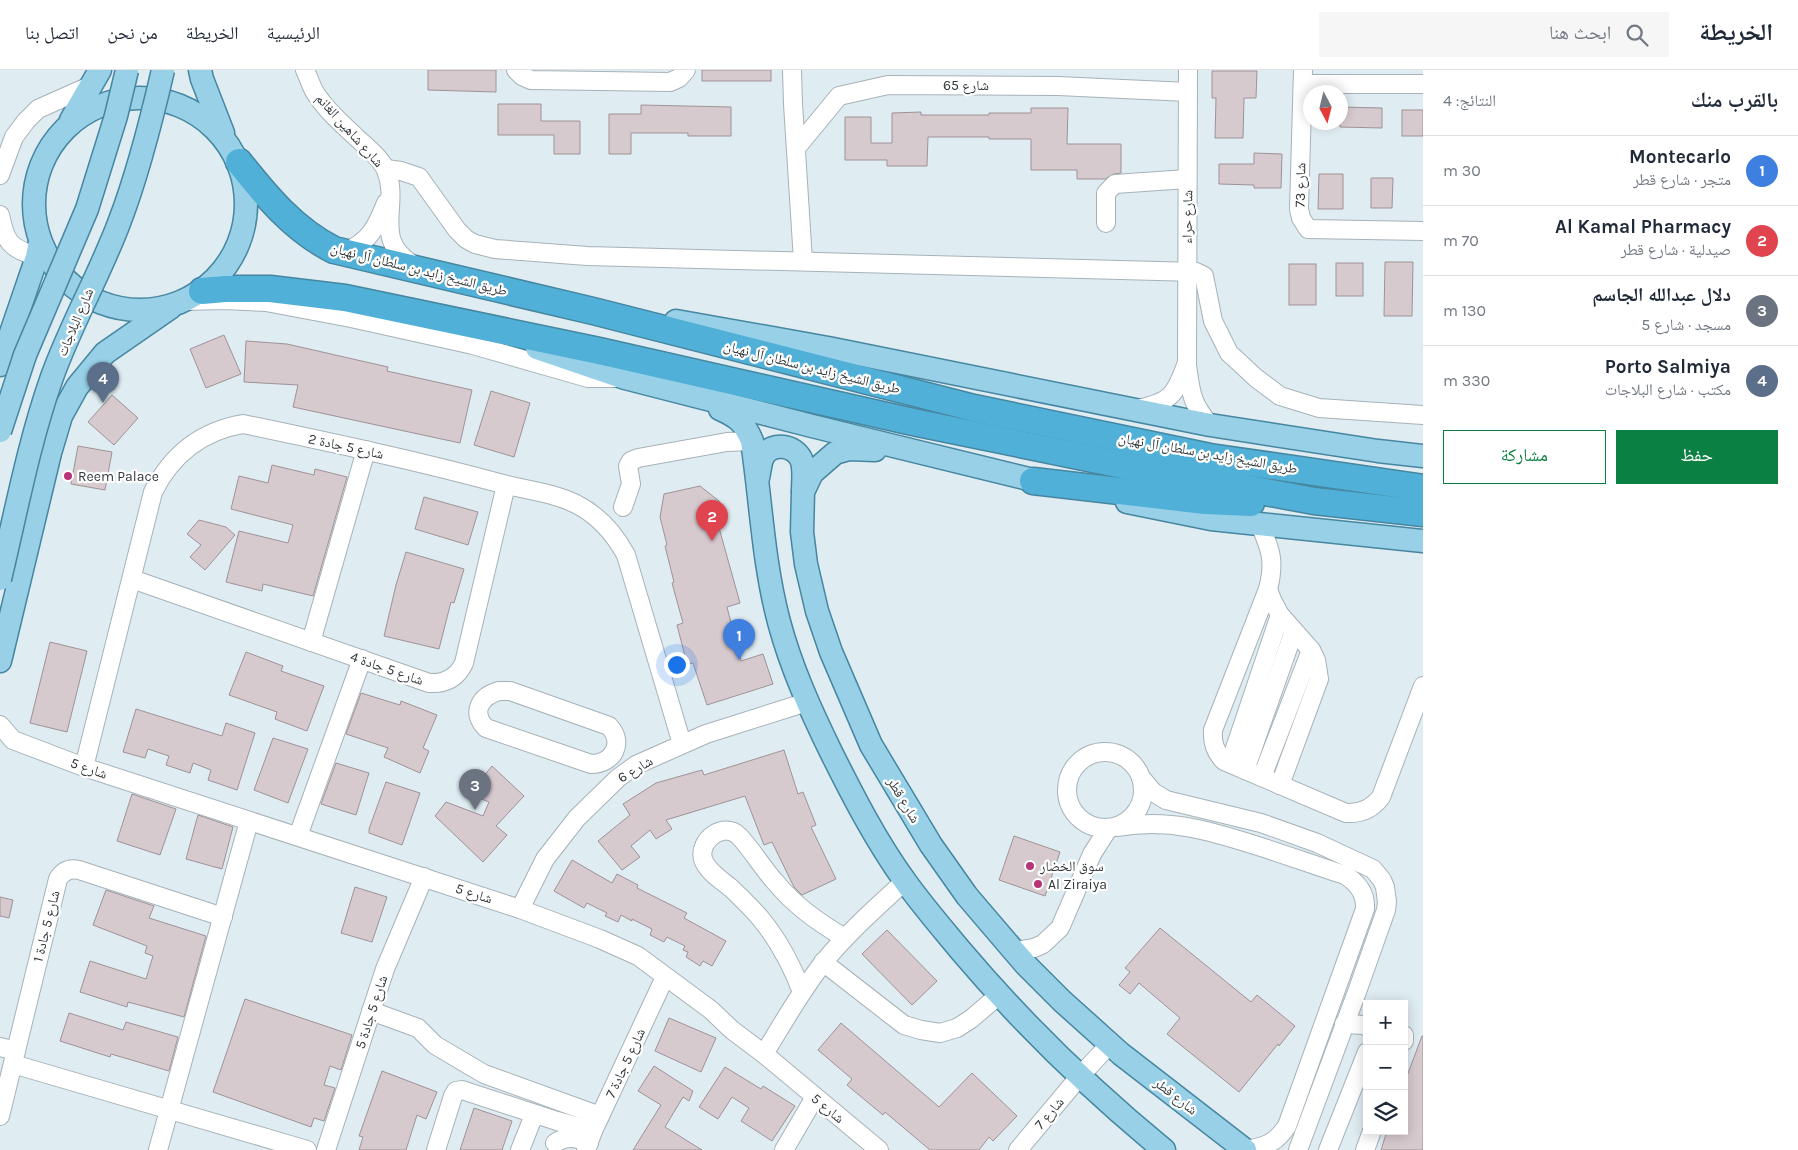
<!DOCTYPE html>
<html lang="ar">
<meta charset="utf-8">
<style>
:root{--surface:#fff;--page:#f6f6f7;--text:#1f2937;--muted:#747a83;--line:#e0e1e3;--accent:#0b8043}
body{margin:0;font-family:Karla,"Noto Naskh Arabic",sans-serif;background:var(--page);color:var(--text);direction:rtl}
.controls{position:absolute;right:15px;bottom:15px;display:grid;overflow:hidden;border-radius:0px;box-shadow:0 2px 12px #0003}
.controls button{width:45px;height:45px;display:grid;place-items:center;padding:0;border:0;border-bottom:1px solid var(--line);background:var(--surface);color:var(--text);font:25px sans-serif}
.compass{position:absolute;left:1303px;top:15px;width:45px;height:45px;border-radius:50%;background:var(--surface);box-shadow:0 2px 12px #0003;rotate:173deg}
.you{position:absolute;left:676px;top:594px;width:18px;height:18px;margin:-12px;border:4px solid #fff;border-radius:50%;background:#1a73e8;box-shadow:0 0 0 8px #1a73e833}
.badge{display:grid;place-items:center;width:32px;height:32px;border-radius:50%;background:var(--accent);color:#fff;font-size:16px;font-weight:700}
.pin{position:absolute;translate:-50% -41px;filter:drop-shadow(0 1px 2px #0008)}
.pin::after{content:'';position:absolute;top:26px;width:18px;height:15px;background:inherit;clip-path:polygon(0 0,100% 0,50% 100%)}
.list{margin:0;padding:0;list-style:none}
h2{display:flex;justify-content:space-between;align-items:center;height:65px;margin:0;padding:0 20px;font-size:21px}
h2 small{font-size:16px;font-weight:400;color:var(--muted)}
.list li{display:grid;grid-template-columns:32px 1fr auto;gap:15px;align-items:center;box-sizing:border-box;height:70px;padding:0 20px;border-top:1px solid var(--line)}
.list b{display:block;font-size:19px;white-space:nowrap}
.list p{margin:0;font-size:16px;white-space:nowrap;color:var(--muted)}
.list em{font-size:16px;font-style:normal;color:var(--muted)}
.actions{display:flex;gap:10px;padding:15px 20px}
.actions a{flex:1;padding:11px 0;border:1px solid var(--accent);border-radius:0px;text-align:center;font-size:18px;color:var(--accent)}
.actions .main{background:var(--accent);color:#fff}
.icon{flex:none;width:28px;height:28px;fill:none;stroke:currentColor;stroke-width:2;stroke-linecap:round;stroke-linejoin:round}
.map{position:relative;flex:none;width:1423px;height:1080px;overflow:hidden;direction:ltr}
header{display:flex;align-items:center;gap:30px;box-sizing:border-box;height:70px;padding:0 25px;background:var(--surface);border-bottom:1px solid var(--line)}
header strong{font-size:24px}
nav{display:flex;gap:28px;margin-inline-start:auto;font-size:18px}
.search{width:350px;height:45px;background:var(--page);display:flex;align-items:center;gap:12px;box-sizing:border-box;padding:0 18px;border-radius:0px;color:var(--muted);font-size:19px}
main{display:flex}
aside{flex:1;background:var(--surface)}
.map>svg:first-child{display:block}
.building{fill:#d7cacf;stroke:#9f9297}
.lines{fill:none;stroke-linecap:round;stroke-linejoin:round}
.minor-casing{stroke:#a6b2b8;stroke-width:20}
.major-casing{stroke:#4686a0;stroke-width:25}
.highway-casing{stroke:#4686a0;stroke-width:29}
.minor{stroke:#fff;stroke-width:18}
.major{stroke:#97d0e7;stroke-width:22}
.highway{stroke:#51b0d7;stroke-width:26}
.major-bridge-casing{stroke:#4686a0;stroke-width:25;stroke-linecap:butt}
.major-bridge{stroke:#97d0e7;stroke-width:22}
.poi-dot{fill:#b83479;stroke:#fff;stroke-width:2}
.labels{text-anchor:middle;stroke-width:4.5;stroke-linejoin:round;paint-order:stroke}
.street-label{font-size:14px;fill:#33383b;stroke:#fff}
.poi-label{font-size:14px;fill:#33383b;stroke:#fff;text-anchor:start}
</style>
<header>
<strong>الخريطة</strong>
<div class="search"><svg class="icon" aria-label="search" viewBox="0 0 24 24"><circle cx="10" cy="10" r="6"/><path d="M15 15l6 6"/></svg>ابحث هنا</div>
<nav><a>الرئيسية</a><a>الخريطة</a><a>من نحن</a><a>اتصل بنا</a></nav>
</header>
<main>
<aside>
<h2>بالقرب منك<small>النتائج: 4</small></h2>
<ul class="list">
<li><span class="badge" style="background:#3f7fe0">1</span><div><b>Montecarlo</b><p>متجر · شارع قطر</p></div><em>30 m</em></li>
<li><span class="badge" style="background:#e0444e">2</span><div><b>Al Kamal Pharmacy</b><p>صيدلية · شارع قطر</p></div><em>70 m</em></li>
<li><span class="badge" style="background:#6b7280">3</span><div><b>دلال عبدالله الجاسم</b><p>مسجد · شارع 5</p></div><em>130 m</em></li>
<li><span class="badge" style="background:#5c6f8a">4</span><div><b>Porto Salmiya</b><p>مكتب · شارع البلاجات</p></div><em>330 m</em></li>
</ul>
<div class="actions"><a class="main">حفظ</a><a>مشاركة</a></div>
</aside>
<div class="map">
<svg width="1423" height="1080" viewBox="0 0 1423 1080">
<rect width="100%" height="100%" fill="#dfecf2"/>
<g class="building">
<polygon points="428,0 496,0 496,22 428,20"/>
<rect x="702" y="0" width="69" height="11"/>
<polygon points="1212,1 1257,1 1256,28 1244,28 1243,68 1215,68 1216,28 1212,28"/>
<polygon points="498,34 541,34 541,51 580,51 580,84 554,84 554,65 498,65"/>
<polygon points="641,35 731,37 731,66 688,66 688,63 631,63 631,84 609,84 609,44 641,44"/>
<polygon points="1340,37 1382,38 1382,58 1340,57"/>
<polygon points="1031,38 1068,38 1067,74 1121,74 1121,103 1114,104 1105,109 1077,109 1077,100 1031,100 1031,69 989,69 989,67 928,67 927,96 887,96 887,90 845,90 845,47 871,47 871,73 892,73 892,43 921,42 921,45 989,45 989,43 1031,43"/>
<rect x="1402" y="40" width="21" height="26"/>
<polygon points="1254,83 1282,84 1281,118 1254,118 1254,115 1219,114 1219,94 1254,94"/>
<polygon points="1319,104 1343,104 1343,139 1318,139"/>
<polygon points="1371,108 1393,108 1392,138 1371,138"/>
<polygon points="1385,192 1413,192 1412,246 1384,246"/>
<rect x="1336" y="193" width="27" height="33"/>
<rect x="1289" y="194" width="27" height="41"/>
<polygon points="224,265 241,304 206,318 190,279"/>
<polygon points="246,271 287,274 388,297 387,301 472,320 460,373 293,337 298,315 244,312"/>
<polygon points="491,321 530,333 514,387 474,375"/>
<polygon points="112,325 138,348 114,375 88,352"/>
<polygon points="78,376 112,382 105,420 71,414"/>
<polygon points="272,395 314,405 315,399 347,407 313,526 263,514 262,521 226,512 239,461 288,473 293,455 231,439 239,406 268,413"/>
<polygon points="700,416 719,431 723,445 716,447 740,533 727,537 741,591 763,584 773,614 707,635 693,593 687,594 677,555 683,553 672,513 674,512 665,476 667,475 660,447 664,424"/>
<polygon points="424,427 478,442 468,475 415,459"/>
<polygon points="199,450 226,457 235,465 205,500 190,487 201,475 187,464"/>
<polygon points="406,482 464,499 454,533 451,532 439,579 384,566 396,515"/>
<polygon points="50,572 87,581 67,662 30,653"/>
<polygon points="246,582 283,596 281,601 324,616 307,661 275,649 277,642 229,625"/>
<polygon points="361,623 400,635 401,631 437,645 423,678 429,681 420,703 384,687 388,678 346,664"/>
<polygon points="136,639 222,666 226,653 255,663 237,720 208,710 211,700 193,693 190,703 166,695 169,686 148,679 145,688 123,682"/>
<polygon points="273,668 308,679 288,733 254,720"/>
<polygon points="784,680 798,724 803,722 816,755 811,757 836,809 802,825 794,817 772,772 764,775 745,726 666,750 672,759 656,769 650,760 631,776 640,787 622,800 598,771 630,745 623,734 656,713 702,700 704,705"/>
<polygon points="336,693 369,703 356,745 321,734"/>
<polygon points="492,696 524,726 496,756 507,765 483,792 435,746 446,732 483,746 489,732 469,724"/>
<polygon points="386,712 420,723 402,775 369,763 369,759"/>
<polygon points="132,724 176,739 160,785 117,771"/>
<polygon points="198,745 233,757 222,799 186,789"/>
<polygon points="1014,766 1060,782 1045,826 999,810"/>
<polygon points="572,790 612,813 617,804 638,815 637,818 687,843 684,848 726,871 712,896 703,891 700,896 686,887 688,882 683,880 685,876 667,867 664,872 650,865 652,859 632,849 632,851 621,845 618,852 605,846 607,843 587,833 584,838 554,821"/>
<polygon points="355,817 387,827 372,872 341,863"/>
<polygon points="106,820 154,836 149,848 206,866 184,947 128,932 127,937 80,922 90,891 146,909 153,886 145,883 147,876 93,855"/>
<polygon points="0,827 13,830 9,848 0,846"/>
<polygon points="1160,858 1251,932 1257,925 1295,956 1279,976 1278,974 1239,1022 1167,964 1180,948 1139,913 1130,924 1119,915 1130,902 1125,898"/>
<polygon points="887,860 937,911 912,935 862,884"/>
<polygon points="245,929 352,965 341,1000 330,996 324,1015 335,1018 324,1051 314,1048 311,1057 213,1022"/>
<polygon points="69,943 123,960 126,952 178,967 169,1001 111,984 110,987 60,971"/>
<polygon points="669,948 716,968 701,1002 655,981"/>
<polygon points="841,953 939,1037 972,1003 1017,1046 993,1071 989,1067 979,1080 930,1080 885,1042 883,1045 847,1015 852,1009 818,980"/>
<polygon points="1422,966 1423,966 1423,1080 1381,1080 1387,1061 1404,1061 1404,1014"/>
<polygon points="654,996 693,1021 689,1031 683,1027 665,1057 702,1080 633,1080 661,1035 638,1021"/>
<polygon points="725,997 761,1019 763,1016 795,1036 772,1071 741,1051 749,1038 732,1027 718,1049 699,1037"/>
<polygon points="382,1001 437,1022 426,1049 417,1045 406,1080 359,1080 363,1067 359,1066"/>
<polygon points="474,1038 512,1051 502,1080 460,1080"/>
</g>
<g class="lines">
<g class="minor-casing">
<g id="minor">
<path d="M305,0C309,8 311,17 316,24C326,40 342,54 355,66C365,76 380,87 386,100C401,137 370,169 415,196"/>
<polyline points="516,0 522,6 531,10 670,12 679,8 686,0"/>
<polyline points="792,0 793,34 803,191"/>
<path d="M1188,0L1187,295C1191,323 1191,333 1210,355"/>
<polyline points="1303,0 1299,139 1301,148 1308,159 1423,161"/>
<polyline points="1303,14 1423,14"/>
<polyline points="797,77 839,26 888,15 1058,16 1188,22"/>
<polyline points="386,99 401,101 419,107 457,160 466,169 475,174 495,179 587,186 1196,202 1204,206 1213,251 1229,283 1256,308 1280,326 1319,338 1423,345"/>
<polyline points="0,105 14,67 26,51 38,39 92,15"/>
<path d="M0,145C6,173 9,177 37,187"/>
<polyline points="1106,153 1106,123 1115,114 1187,109"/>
<path d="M345,182C370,171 376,158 386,133"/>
<polyline points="184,231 224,230 266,232 351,248 473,275 588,308 615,308"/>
<path d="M1137,339C1170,332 1175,326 1186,295"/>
<polyline points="623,437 631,414 628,396 631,391 638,388 727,372 752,371"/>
<path d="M1260,455C1271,480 1275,492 1268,519L1213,660C1212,673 1215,682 1224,691L1346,743C1361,744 1372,739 1381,727L1423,616"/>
<path d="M132,509L429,613C445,614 457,608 464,593L506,415"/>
<polyline points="1268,519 1272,530 1280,545 1311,580 1316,590 1319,609 1280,715"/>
<polyline points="311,572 366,380"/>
<path d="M499,621H510L609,656C625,673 613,694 591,694L486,658C470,642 481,626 499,621Z"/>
<polyline points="0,655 13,670 84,697 520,839 600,869 638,886 711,940 732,960 764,984 879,1080"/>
<circle cx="1105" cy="720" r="38"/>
<polyline points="1230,693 1280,545"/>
<path d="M84,697L153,422C172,384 202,361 243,354C329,372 414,390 499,413C524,420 552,422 576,434C598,445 614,463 626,485L682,674"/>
<polyline points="1245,700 1294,561"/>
<polyline points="1262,707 1311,580"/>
<polyline points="1143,710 1153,722 1166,730 1261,753 1317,773 1373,799 1382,810 1385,817 1387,832 1386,840 1358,919 1298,1080"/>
<path d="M1118,757C1170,748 1211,761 1261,777C1289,786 1317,796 1345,805C1358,813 1366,824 1365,839L1287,1056C1276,1073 1265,1077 1245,1080"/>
<polyline points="298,766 362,589"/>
<polyline points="520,839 545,789 577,748 618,708 636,695 706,664 807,632"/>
<polyline points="1015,881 1034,878 1043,874 1060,858 1092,784 1108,759"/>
<polyline points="823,892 904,955 921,960 940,963 957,958 971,949 999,925"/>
<path d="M802,922C792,896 779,871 761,849C752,838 742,829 732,819C723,811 707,802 703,789C698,770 724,751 739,766C753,781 763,799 777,814C796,837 819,853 845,868"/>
<polyline points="371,941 418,958 435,975 484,1004 600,1046"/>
<polyline points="1344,954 1364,955 1367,957"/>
<polyline points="1404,965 1404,971"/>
<polyline points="0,977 16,981"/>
<path d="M764,984C783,953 801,921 823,893C847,863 877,837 905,811"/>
<polyline points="13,994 307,1080"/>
<path d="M0,1046L58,809C63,801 70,798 79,800L223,847"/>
<path d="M555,1073C567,1065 577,1068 589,1073"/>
<polyline points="158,1080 249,751"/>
<polyline points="326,1080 385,899 424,807"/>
<polyline points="436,1080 453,1026 456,1021 462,1020 557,1051 593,1061"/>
<polyline points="520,1080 532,1050 538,1045"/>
<polyline points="586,1080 593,1061 665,907"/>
<polyline points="784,1080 815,1027"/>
<polyline points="1018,1080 1080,1006 1110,974"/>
<polyline points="1328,1080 1367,982"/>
<polyline points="1365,1080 1372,1061"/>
</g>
</g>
<g class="major-casing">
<g id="major">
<polyline points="200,0 202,9 223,63"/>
<circle cx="140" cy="134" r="106"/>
<polyline points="71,50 100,0"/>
<polyline points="676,251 828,278 1210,355 1378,381 1423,386"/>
<polyline points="537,278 625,308 812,356 1049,414"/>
<polyline points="0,295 37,187 40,172"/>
<path d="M720,339C738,347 744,352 752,371C761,431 763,492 779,552C791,597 810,639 831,682C853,726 876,771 905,811C922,835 942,858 961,881C1022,953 1091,1020 1164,1080"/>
<polyline points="875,380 849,379 835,383 812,403 803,422 802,462 806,494 817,541 831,582 871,675 931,775 967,826 1026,895 1062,931 1121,984 1245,1080"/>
<path d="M758,408C760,400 760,391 764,385C773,372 794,375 801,389C805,398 803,411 803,421"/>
<polyline points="1127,432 1211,449 1423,471"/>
<polyline points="0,591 50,383 61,346 77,317 105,283 170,238"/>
</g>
</g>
<g class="highway-casing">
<g id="highway">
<path d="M239,92C266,126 294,160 334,180L593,241L974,338L1210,387L1423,418"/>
<polyline points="202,221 225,219 270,219 345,228 599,281 913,352 1137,398 1314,431 1423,443"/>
<polyline points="1033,411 1205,431 1251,433"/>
</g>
</g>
<use href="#minor" class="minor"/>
<use href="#major" class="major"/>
<use href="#highway" class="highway"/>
<g class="major-bridge-casing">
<g id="major-bridge">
<polyline points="0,361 25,285 87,139 116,46 127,0"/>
<path d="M0,509C16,442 29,372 52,307C71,254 99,206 119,153C138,104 151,52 163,0"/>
</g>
</g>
<use href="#major-bridge" class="major-bridge"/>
</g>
<g class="poi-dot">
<circle cx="68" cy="406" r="5"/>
<circle cx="1030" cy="796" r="5"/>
<circle cx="1038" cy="814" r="5"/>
</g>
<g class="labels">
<g class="street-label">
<text x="966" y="20">شارع 65</text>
<text transform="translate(350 60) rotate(48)" y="5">شارع شاهين الغانم</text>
<text transform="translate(1300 115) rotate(-89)" y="5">شارع 73</text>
<text transform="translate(1187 147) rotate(-89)" y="5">شارع حراء</text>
<text transform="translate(419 199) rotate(14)" y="5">طريق الشيخ زايد بن سلطان آل نهيان</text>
<text transform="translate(75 252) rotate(-67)" y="5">شارع البلاجات</text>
<text transform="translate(812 297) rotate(14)" y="5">طريق الشيخ زايد بن سلطان آل نهيان</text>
<text transform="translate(346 376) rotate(12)" y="5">شارع 5 جادة 2</text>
<text transform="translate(1208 383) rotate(10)" y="5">طريق الشيخ زايد بن سلطان آل نهيان</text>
<text transform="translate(387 598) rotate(19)" y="5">شارع 5 جادة 4</text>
<text transform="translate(89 698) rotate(19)" y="5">شارع 5</text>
<text transform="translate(635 699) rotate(-31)" y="5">شارع 6</text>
<text transform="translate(904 730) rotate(59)" y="5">شارع قطر</text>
<text transform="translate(474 823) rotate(18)" y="5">شارع 5</text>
<text transform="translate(46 856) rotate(-76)" y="5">شارع 5 جادة 1</text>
<text transform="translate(371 942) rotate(-72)" y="5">شارع 5 جادة 5</text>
<text transform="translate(625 993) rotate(-65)" y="5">شارع 5 جادة 7</text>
<text transform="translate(1176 1026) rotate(38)" y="5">شارع قطر</text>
<text transform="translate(828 1038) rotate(40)" y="5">شارع 5</text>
<text transform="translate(1049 1043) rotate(-50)" y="5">شارع 7</text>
</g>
<g class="poi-label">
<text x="78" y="411">Reem Palace</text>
<text x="1040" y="801">سوق الخضار</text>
<text x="1048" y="819">Al Ziraiya</text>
</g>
</g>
</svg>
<div class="controls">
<button>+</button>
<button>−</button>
<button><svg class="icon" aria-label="layers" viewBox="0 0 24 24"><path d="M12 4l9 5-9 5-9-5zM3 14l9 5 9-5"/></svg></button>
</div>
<svg class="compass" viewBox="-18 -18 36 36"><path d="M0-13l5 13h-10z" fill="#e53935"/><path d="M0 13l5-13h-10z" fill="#747a83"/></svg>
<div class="you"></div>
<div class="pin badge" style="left:739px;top:590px;background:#3f7fe0">1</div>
<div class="pin badge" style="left:712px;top:471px;background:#e0444e">2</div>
<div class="pin badge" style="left:475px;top:740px;background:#6b7280">3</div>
<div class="pin badge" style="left:103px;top:333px;background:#5c6f8a">4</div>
</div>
</main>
